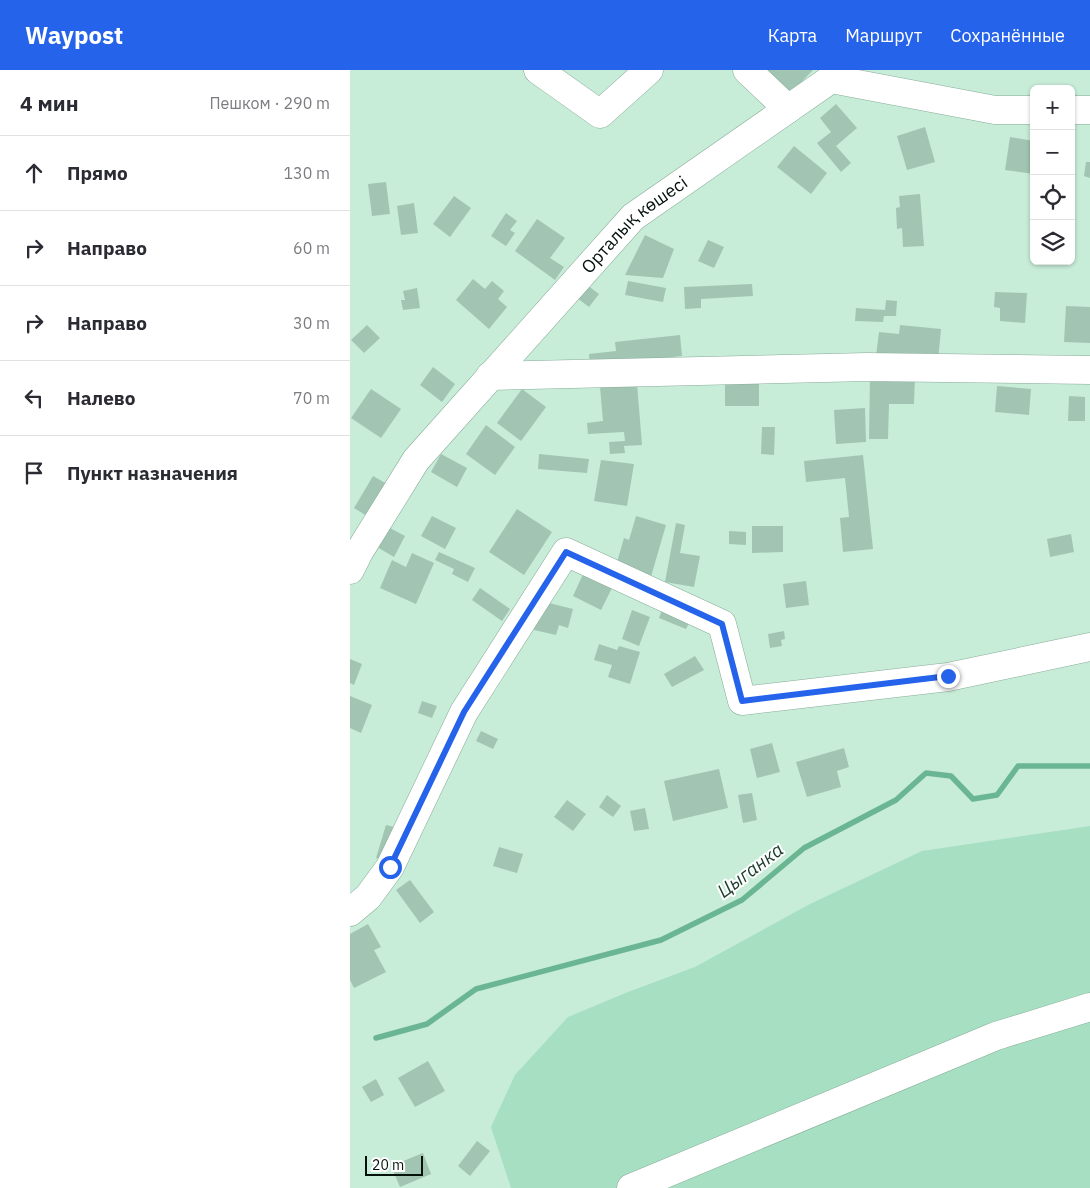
<!DOCTYPE html>
<html lang="ru">
<meta charset="utf-8">
<style>
:root{--surface:#fff;--page:#f7f7f7;--text:#2b2b33;--muted:#7c7c81;--line:#e1e1e2;--accent:#2563eb}
body{margin:0;font-family:"IBM Plex Sans",sans-serif;background:var(--page);color:var(--text)}
.controls{position:absolute;right:15px;top:15px;display:grid;overflow:hidden;border-radius:8px;box-shadow:0 1px 4px #0004}
.controls button{width:45px;height:45px;display:grid;place-items:center;padding:0;border:0;border-bottom:1px solid var(--line);background:var(--surface);color:var(--text);font:25px sans-serif}
.scale{position:absolute;left:15px;bottom:12px;width:58px;box-sizing:border-box;padding-left:5px;border:2px solid #05120c;border-top:0;font-size:14px;line-height:18px;white-space:nowrap;color:#05120c;-webkit-text-stroke:4px #fff;paint-order:stroke}
.stop{position:absolute;width:15px;height:15px;margin:-11px;border:4px solid #2563eb;border-radius:50%;background:#fff}
.stop.end{background:#2563eb;border-color:#fff;box-shadow:0 1px 5px #0008}
.list{margin:0;padding:0;list-style:none}
h2{display:flex;justify-content:space-between;align-items:center;height:65px;margin:0;padding:0 20px;font-size:21px}
h2 small{font-size:16px;font-weight:400;color:var(--muted)}
.list li{display:grid;grid-template-columns:32px 1fr auto;gap:15px;align-items:center;box-sizing:border-box;height:75px;padding:0 20px;border-top:1px solid var(--line)}
.list b{display:block;font-size:19px;white-space:nowrap}
.list em{font-size:16px;font-style:normal;color:var(--muted)}
.icon{flex:none;width:28px;height:28px;fill:none;stroke:currentColor;stroke-width:2;stroke-linecap:round;stroke-linejoin:round}
.map{position:relative;flex:none;width:740px;height:1118px;overflow:hidden}
header{display:flex;align-items:center;gap:30px;box-sizing:border-box;height:70px;padding:0 25px;background:var(--accent);color:#fff}
header strong{font-size:24px}
nav{display:flex;gap:28px;margin-inline-start:auto;font-size:18px}
main{display:flex}
aside{flex:1;background:var(--surface)}
.map>svg:first-child{display:block}
.green{fill:#a6dfc2}
.lines{fill:none;stroke-linecap:round;stroke-linejoin:round}
.stream{stroke:#6bb692;stroke-width:5.5}
.building{fill:#a1c5b2}
.minor-casing{stroke:#88ac99;stroke-width:29}
.minor{stroke:#fff;stroke-width:28}
.route{stroke:#2563eb;stroke-width:6}
.labels{text-anchor:middle;stroke-width:4;stroke-linejoin:round;paint-order:stroke}
.street-label{font-size:18px;fill:#05120c;stroke:#fff}
.water-label{font-size:19px;font-style:italic;fill:#1a3c2c;stroke:#fff}
</style>
<header>
<strong>Waypost</strong>
<nav><a>Карта</a><a>Маршрут</a><a>Сохранённые</a></nav>
</header>
<main>
<aside>
<h2>4 мин<small>Пешком · 290 m</small></h2>
<ul class="list">
<li><svg class="icon" aria-label="ahead" viewBox="0 0 24 24"><path d="M12 20V5M6 11l6-6 6 6"/></svg><div><b>Прямо</b></div><em>130 m</em></li>
<li><svg class="icon" aria-label="right" viewBox="0 0 24 24"><path d="M7 20v-9h11M14 6l5 5-5 5"/></svg><div><b>Направо</b></div><em>60 m</em></li>
<li><svg class="icon" aria-label="right" viewBox="0 0 24 24"><path d="M7 20v-9h11M14 6l5 5-5 5"/></svg><div><b>Направо</b></div><em>30 m</em></li>
<li><svg class="icon" aria-label="left" viewBox="0 0 24 24"><path d="M17 20v-9H6M10 6l-5 5 5 5"/></svg><div><b>Налево</b></div><em>70 m</em></li>
<li><svg class="icon" aria-label="arrive" viewBox="0 0 24 24"><path d="M6 21V4h12l-3 4 3 4H6"/></svg><div><b>Пункт назначения</b></div></li>
</ul>
</aside>
<div class="map">
<svg width="740" height="1118" viewBox="0 0 740 1118">
<rect width="100%" height="100%" fill="#c7ecd8"/>
<polygon class="green" points="740,756 740,1118 161,1118 141,1057 165,1005 218,947 278,922 345,897 458,835 572,781"/>
<g class="lines">
<polyline class="stream" points="26,968 77,954 126,919 311,870 392,830 454,778 546,730 576,703 601,706 623,729 647,725 668,696 740,696"/>
</g>
<g class="building">
<polygon points="408,0 463,0 436,28"/>
<polygon points="486,34 507,58 486,76 501,93 491,102 467,73 481,62 470,48"/>
<polygon points="575,57 585,92 557,100 547,66"/>
<polygon points="660,67 684,71 684,104 655,100"/>
<polygon points="444,76 477,103 461,124 427,97"/>
<polygon points="736,92 740,92 740,108 734,106"/>
<polygon points="36,112 40,144 22,146 18,114"/>
<polygon points="570,124 574,176 553,177 552,158 547,159 546,138 550,137 549,126"/>
<polygon points="104,126 121,138 100,167 83,154"/>
<polygon points="64,133 68,163 51,165 47,136"/>
<polygon points="156,143 167,151 160,160 165,163 156,176 141,166"/>
<polygon points="187,149 215,168 200,188 214,197 205,210 165,181"/>
<polygon points="295,165 324,179 313,208 275,205"/>
<polygon points="358,170 374,177 364,198 348,191"/>
<polygon points="123,209 135,219 142,211 154,221 148,229 157,237 139,259 106,230"/>
<polygon points="278,211 316,218 313,232 275,225"/>
<polygon points="233,212 249,224 239,237 223,225"/>
<polygon points="402,214 403,226 351,229 351,238 335,239 334,217"/>
<polygon points="67,218 70,238 53,240 51,230 55,230 53,221"/>
<polygon points="645,222 677,223 675,253 650,251 650,238 644,237"/>
<polygon points="536,230 547,231 546,246 534,246 533,252 505,251 506,238 535,240"/>
<polygon points="716,236 740,237 740,273 714,272"/>
<polygon points="17,255 30,268 14,283 1,270"/>
<polygon points="550,255 591,259 588,291 526,286 529,262 549,264"/>
<polygon points="330,265 332,286 240,296 239,284 266,281 265,272"/>
<polygon points="83,297 105,314 92,332 70,315"/>
<polygon points="520,306 565,306 564,334 539,334 538,369 519,369"/>
<rect x="375" y="308" width="34" height="28"/>
<polygon points="287,314 292,375 274,376 275,383 260,384 259,372 275,371 274,362 238,364 237,353 253,351 250,317"/>
<polygon points="647,316 681,319 679,345 645,342"/>
<polygon points="21,319 51,339 31,368 1,348"/>
<polygon points="172,319 196,337 171,371 147,353"/>
<polygon points="719,326 735,327 735,351 718,351"/>
<polygon points="515,338 516,372 486,374 484,340"/>
<polygon points="136,355 165,377 145,405 116,384"/>
<polygon points="412,357 425,357 424,385 411,384"/>
<polygon points="91,384 117,398 107,417 81,402"/>
<polygon points="189,384 239,389 237,403 188,399"/>
<polygon points="513,385 523,479 493,482 490,448 499,447 495,408 456,412 454,391"/>
<polygon points="251,390 284,394 277,436 244,431"/>
<polygon points="23,406 37,414 17,446 4,438"/>
<polygon points="167,439 202,462 174,505 139,482"/>
<polygon points="82,446 106,458 95,479 71,466"/>
<polygon points="286,446 316,455 300,510 265,499 274,468 279,470"/>
<polygon points="326,453 335,455 330,483 350,486 344,517 315,512"/>
<polygon points="402,456 433,456 433,482 402,483"/>
<polygon points="38,457 55,466 44,487 27,477"/>
<polygon points="379,461 396,462 396,475 379,474"/>
<polygon points="721,464 724,482 700,487 697,469"/>
<polygon points="89,482 125,498 118,512 102,504 104,499 85,490"/>
<polygon points="62,483 84,493 66,534 30,518 42,490 56,497"/>
<polygon points="235,500 264,514 251,540 223,526"/>
<polygon points="456,511 459,535 436,538 433,514"/>
<polygon points="130,518 160,539 152,551 122,530"/>
<polygon points="191,531 223,539 218,558 209,555 206,565 184,560"/>
<polygon points="314,535 342,547 336,559 309,548"/>
<polygon points="282,540 300,547 289,576 272,569"/>
<polygon points="434,561 435,569 431,570 432,576 420,578 418,564"/>
<polygon points="249,574 267,580 269,576 290,582 280,614 258,607 262,595 244,590"/>
<polygon points="345,586 354,600 322,617 314,604"/>
<polygon points="0,589 12,594 4,615 0,613"/>
<polygon points="0,626 22,635 11,663 0,658"/>
<polygon points="72,631 87,636 82,648 68,643"/>
<polygon points="131,661 148,669 143,679 126,671"/>
<polygon points="422,673 430,702 407,708 400,679"/>
<polygon points="494,678 499,697 487,701 491,717 457,727 446,692"/>
<polygon points="369,699 378,738 323,751 314,711"/>
<polygon points="402,723 407,750 393,753 388,725"/>
<polygon points="257,725 271,736 263,747 249,737"/>
<polygon points="217,730 236,744 223,761 204,747"/>
<polygon points="295,738 299,759 284,761 280,741"/>
<polygon points="36,755 44,757 34,790 26,788"/>
<polygon points="149,777 173,784 167,803 143,796"/>
<polygon points="60,810 84,842 70,853 46,820"/>
<polygon points="18,854 31,877 24,880 36,902 4,918 0,910 0,864"/>
<polygon points="78,991 95,1021 65,1037 48,1008"/>
<polygon points="26,1009 34,1025 21,1032 12,1017"/>
<polygon points="127,1071 140,1081 120,1106 108,1096"/>
<polygon points="73,1083 81,1104 50,1117 41,1096"/>
</g>
<g class="lines">
<g class="minor-casing">
<g id="minor">
<polyline points="188,0 250,44 299,0"/>
<polyline points="397,0 438,39"/>
<polyline points="481,9 645,40 684,40"/>
<polyline points="721,40 740,40"/>
<polyline points="140,306 517,297 740,300"/>
<path id="s1" d="M0,500L9,482L66,390L283,147L481,9L491,0"/>
<polyline points="0,842 18,827 40,797 114,642 216,482 372,554 392,631 598,607 740,577"/>
<polyline points="281,1118 646,966 740,937"/>
</g>
</g>
<use href="#minor" class="minor"/>
</g>
<g class="lines">
<polyline class="route" points="40,797 114,642 216,482 372,554 392,631 598,606"/>
</g>
<g class="labels">
<g class="street-label">
<text dy="6" stroke="none"><textPath href="#s1" startOffset="450">Орталық көшесі</textPath></text>
</g>
<g class="water-label">
<text transform="translate(400 800) rotate(-37)" y="7">Цыганка</text>
</g>
</g>
</svg>
<div class="controls">
<button>+</button>
<button>−</button>
<button><svg class="icon" aria-label="locate" viewBox="0 0 24 24"><circle cx="12" cy="12" r="6"/><path d="M12 2v4M12 18v4M2 12h4M18 12h4"/></svg></button>
<button><svg class="icon" aria-label="layers" viewBox="0 0 24 24"><path d="M12 4l9 5-9 5-9-5zM3 14l9 5 9-5"/></svg></button>
</div>
<div class="scale">20 m</div>
<div class="stop" style="left:40px;top:797px"></div>
<div class="stop end" style="left:598px;top:606px"></div>
</div>
</main>
